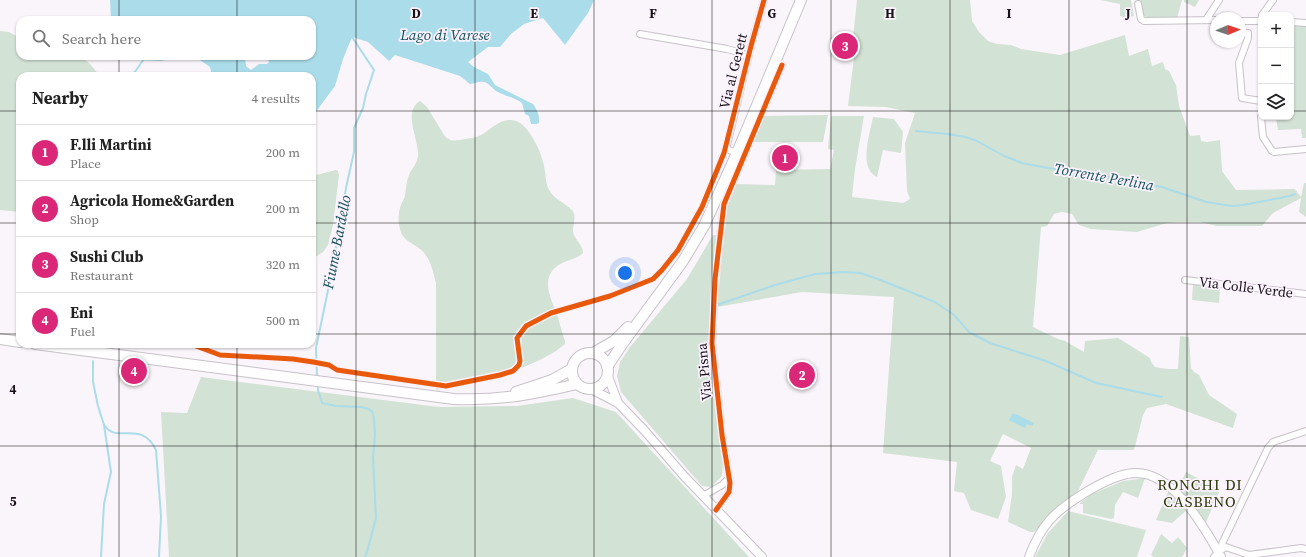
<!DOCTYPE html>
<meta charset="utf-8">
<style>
:root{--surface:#fff;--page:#f6f6f6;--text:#222;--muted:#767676;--line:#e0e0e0;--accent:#db2777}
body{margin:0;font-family:"Source Serif 4",serif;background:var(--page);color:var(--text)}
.controls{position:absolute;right:12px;top:12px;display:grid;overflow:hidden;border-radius:8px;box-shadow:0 1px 3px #0004}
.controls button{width:36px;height:36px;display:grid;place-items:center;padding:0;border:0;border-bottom:1px solid var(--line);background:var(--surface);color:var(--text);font:20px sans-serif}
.compass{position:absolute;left:1210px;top:12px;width:36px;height:36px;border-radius:50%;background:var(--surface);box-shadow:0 1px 3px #0004;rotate:88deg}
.you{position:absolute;left:625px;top:273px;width:14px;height:14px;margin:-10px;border:3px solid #fff;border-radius:50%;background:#1a73e8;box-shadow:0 0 0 6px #1a73e833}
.badge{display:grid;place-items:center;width:26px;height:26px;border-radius:50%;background:var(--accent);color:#fff;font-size:13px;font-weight:700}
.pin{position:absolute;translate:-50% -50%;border:2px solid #fff;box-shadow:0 1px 4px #0006}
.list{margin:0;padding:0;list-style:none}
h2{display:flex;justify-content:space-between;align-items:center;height:52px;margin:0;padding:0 16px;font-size:17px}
h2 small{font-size:13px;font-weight:400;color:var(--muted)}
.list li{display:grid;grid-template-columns:26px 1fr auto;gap:12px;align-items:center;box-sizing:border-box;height:56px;padding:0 16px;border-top:1px solid var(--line)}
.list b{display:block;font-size:15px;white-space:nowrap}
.list p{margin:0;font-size:13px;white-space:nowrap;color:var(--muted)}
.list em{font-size:13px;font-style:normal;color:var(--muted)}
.icon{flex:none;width:22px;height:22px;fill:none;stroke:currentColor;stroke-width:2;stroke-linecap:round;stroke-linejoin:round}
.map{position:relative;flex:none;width:1306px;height:557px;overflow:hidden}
.search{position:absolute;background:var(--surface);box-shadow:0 1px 3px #0004;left:16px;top:16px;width:300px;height:44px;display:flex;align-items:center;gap:10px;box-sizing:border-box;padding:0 14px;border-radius:12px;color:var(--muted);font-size:15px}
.panel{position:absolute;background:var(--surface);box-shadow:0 1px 3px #0004;left:16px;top:72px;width:300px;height:276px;border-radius:12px}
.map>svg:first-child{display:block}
.green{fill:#d2e2d4}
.water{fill:#aadce9}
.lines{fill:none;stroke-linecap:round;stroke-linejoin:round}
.stream{stroke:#aadce9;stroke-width:2}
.minor-casing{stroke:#c7c2c8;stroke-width:8}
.tertiary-casing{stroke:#c7c2c8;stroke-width:10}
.primary-casing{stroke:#c7c2c8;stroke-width:12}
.minor{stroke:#fefefe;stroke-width:6}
.tertiary{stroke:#fefefe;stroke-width:8}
.primary{stroke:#fefefe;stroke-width:10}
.cycleway-casing{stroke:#fbf2fd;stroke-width:8}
.cycleway{stroke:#e8590c;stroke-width:5}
.grid{fill:none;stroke:#161218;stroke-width:1;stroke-opacity:0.55}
.labels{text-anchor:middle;stroke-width:3.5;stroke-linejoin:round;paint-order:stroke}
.street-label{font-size:14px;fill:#161218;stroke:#fbf2fd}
.water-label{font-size:15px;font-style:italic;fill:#10505c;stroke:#fbf2fd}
.neighbourhood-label{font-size:15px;letter-spacing:1px;fill:#293b04;stroke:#fbf2fd}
.grid-label{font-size:13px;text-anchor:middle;font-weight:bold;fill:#161218;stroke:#fbf2fd;stroke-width:3.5;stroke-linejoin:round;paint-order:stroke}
</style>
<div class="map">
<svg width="1306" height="557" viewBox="0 0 1306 557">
<rect width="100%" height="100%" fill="#faf5fa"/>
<g class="green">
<polygon points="857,0 970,0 972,21 979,32 988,41 997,44 1011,45 1021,49 1060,55 1125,35 1129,56 1148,49 1152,66 1163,62 1165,69 1169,71 1176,85 1179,106 1190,136 1200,135 1201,141 1207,142 1220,140 1222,171 1236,190 1295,189 1301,197 1304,183 1306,183 1306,217 1299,212 1301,198 1273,213 1262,226 1217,226 1200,222 1178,222 1167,223 1137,232 1091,229 1079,225 1072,214 1062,212 1054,214 1047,226 1041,227 1033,327 1058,339 1065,341 1084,352 1085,341 1118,338 1150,358 1151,362 1155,367 1167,369 1178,369 1180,336 1189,337 1191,368 1194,372 1199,375 1209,395 1237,414 1233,428 1166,404 1147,408 1143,415 1134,450 1098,450 1077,493 1049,514 1035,532 1030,532 1008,522 1012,494 1012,477 1016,465 1023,469 1031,448 1003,434 990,461 1001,466 1006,497 998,519 971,510 964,493 954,491 957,462 883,453 894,297 802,292 717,307 727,208 736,184 775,185 776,170 830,169 834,150 828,149 831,116 864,116 855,169 852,197 903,203 910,199 907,191 905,143 915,113 886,107 848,106 856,42 853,38"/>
<polygon points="1100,0 1131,0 1134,16 1127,18 1120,16 1120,4"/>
<polygon points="1139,0 1182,0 1177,18 1154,19 1144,16 1140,8"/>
<polygon points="1184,0 1199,0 1195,7 1184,2"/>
<polygon points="1291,24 1306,25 1306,138 1302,138 1301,129 1278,130 1276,118 1291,117"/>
<polygon points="0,31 9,32 16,36 20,36 20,56 80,56 90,64 100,76 20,76 20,212 0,210"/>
<path d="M420,101L427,107L444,135C449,141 453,141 460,140C468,138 473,139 481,135C492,129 501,116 516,121C529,125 542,153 544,166C546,174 545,183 549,190C554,199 565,203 572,210C577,216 573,224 573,231C574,240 583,244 583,253C576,260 564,260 556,267C540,280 552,301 558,317C560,325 562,333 565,341V344L556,351L542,359L508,374L489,380L436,390V283C433,273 432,263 425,254C418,244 403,243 400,229C398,221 398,212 401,205C402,202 404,199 405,196C406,189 406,182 409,175C412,168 417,164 418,156C419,139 402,112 420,101Z"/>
<polygon points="828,115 823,142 753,142 763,116"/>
<path d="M873,117L894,119L903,132L901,153L883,150L877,177C858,168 870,133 873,117Z"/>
<polygon points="336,170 338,171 339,175 333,225 328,245 323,252 312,259 312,176"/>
<polygon points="713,235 717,235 709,351 709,364 723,464 722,476 711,487 702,486 621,392 617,376 620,362 630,347 687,279"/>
<polygon points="1193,284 1220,288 1219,303 1192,300"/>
<polygon points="201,377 439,407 517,406 573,398 616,412 749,557 169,557 161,412 187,413"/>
<polygon points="1186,472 1220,490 1206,522 1204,521 1188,499 1178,489"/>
<polygon points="1145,478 1138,498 1123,492 1115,505 1114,518 1111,519 1083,513 1083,504 1080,504 1080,503 1092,494 1123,481"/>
<polygon points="1168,492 1187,510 1172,523 1156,520"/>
<polygon points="1068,511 1146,530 1137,557 1035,557 1048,533"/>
<polygon points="1161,534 1172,543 1178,537 1187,548 1182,557 1154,557 1151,555"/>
</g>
<g class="water">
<path d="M110,0H594L588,13L565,45L543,18L524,24L511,34L500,47H488L468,62L474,67L488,74L495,85L533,104C537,109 540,117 539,123L536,124H531L529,116L525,114L522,103C514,97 504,96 496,91C492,88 488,82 483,82C479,81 475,84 470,84L460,76L395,55L389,61L368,42L352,37L343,59L335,86L312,117V76H212L210,67L194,56H246L245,58L246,66L251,70L259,64H267L269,62L267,59L263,58L266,56L272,57L275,56H312V20H111Z"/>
<polygon points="1013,413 1034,423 1032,426 1027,424 1025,428 1009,420"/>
</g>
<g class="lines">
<g class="stream">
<polyline points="132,76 144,59 161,60 177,56"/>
<polyline points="916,131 947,134 966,137 977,141 1004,156 1022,163 1048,168 1099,175 1162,187 1206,202 1232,206 1243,205 1290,196 1295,194"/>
<polyline points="717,305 775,285 815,274 844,272 860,273 878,279 935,302 954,315 969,332 990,343 1046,361 1096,383 1162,397"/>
<polyline points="93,361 93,382 98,406 104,425 111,472 104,504 101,557"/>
<polyline points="317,378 316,348 332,271 346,188 354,152 354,128 363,108 366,94 374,70 352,37"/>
<polyline points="318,384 318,390 322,403 336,406 361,407 369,409 373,413 374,420 375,435 373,458 376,518 367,552 365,557"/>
<path d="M105,426C117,444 141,419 156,450L161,516L159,557"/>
</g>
<g class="minor-casing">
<g id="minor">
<polyline points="1138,4 1141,19 1144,21 1216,20"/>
<polyline points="1262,15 1273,0"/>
<polyline points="1206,20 1219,0"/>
<polyline points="1240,21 1261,21"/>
<polyline points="1291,22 1306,23"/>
<polyline points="1248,33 1248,38 1239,63 1242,98 1261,101"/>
<polyline points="640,34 727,49 742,53 748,58"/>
<polyline points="1261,117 1263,137 1272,151 1274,152 1306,149"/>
<polyline points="737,153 726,149 751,46 764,0"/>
<polyline points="1185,280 1306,294"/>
<polyline points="703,496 722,485 729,478"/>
<polyline points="716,510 729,492 730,483 722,435 712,343 715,279 724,204 782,65"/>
<polyline points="1218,552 1226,547 1249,555 1301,548 1306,549"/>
<polyline points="1214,557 1218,552 1268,448 1273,442 1306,431"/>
</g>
</g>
<g class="tertiary-casing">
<g id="tertiary">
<polyline points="607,374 618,403"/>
<polyline points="591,389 618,403 644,430 684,476 762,557"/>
<path d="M1029,557C1041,525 1054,512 1083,494C1096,486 1112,477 1127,474C1169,464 1204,526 1221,557"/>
</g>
</g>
<g class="primary-casing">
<g id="primary">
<polyline points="0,339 20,342"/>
<path d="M35,344L454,399C498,401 535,394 577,384"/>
<polyline points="593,353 614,341 628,327"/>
<circle cx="590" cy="371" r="18"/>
<polyline points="607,367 623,343 683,261 704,226 737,153 801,0"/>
<polyline points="516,392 552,380 572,369"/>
</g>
</g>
<use href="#minor" class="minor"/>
<use href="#tertiary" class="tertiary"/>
<use href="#primary" class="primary"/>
<g class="cycleway-casing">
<g id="cycleway">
<polyline points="196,344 196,346 220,355 293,359 313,362 329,365 337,370 446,386 500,375 513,371 519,365 520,361 517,338 526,326 551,313 610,296 653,279 662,270 678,250 702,207 724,153 751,46 764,0"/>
<polyline points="716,510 729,492 730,483 722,435 712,343 715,279 724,204 782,65"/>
</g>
</g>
<use href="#cycleway" class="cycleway"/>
</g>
<path class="grid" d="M119,0V20M237,0V20M356,0V557M475,0V557M594,0V557M712,0V557M831,0V557M950,0V557M1069,0V557M1187,0V557M119,56V76M237,56V76M0,111H20M312,111H1261M1291,111H1306M0,223H20M312,223H1306M0,334H20M312,334H1306M119,344V557M237,344V557M0,446H1306"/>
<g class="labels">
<g class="street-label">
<text transform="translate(733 71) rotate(-76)" y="5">Via al Gerett</text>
<text transform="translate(1246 287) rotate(7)" y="5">Via Colle Verde</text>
<text transform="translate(704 372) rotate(-95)" y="5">Via Pisna</text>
</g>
<g class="water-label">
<text x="445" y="40">Lago di Varese</text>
<text transform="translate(1104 177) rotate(10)" y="5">Torrente Perlina</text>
<text transform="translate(337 242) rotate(-79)" y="5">Fiume Bardello</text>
</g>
<g class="neighbourhood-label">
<text x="1200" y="490">RONCHI DI<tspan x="1200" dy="17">CASBENO</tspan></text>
</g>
</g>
<g class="grid-label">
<text x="416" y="18">D</text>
<text x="534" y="18">E</text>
<text x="653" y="18">F</text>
<text x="772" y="18">G</text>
<text x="890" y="18">H</text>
<text x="1009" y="18">I</text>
<text x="1128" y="18">J</text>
<text x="13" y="394">4</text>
<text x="13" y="506">5</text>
</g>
</svg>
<div class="controls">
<button>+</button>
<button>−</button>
<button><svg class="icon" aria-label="layers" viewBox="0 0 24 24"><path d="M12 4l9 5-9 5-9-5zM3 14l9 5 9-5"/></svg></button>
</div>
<svg class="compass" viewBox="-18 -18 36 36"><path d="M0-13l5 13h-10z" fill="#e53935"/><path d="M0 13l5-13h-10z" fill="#767676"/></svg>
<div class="you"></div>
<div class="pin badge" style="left:785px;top:158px">1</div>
<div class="pin badge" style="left:802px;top:375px">2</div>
<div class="pin badge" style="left:845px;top:46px">3</div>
<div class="pin badge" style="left:134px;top:371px">4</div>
<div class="search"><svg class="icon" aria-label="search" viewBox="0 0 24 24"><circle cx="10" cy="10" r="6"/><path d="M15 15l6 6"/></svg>Search here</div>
<section class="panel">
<h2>Nearby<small>4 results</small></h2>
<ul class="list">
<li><span class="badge">1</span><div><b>F.lli Martini</b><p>Place</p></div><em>200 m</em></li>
<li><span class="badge">2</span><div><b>Agricola Home&amp;Garden</b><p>Shop</p></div><em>200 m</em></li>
<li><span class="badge">3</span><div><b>Sushi Club</b><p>Restaurant</p></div><em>320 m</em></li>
<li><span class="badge">4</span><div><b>Eni</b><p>Fuel</p></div><em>500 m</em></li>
</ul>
</section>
</div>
